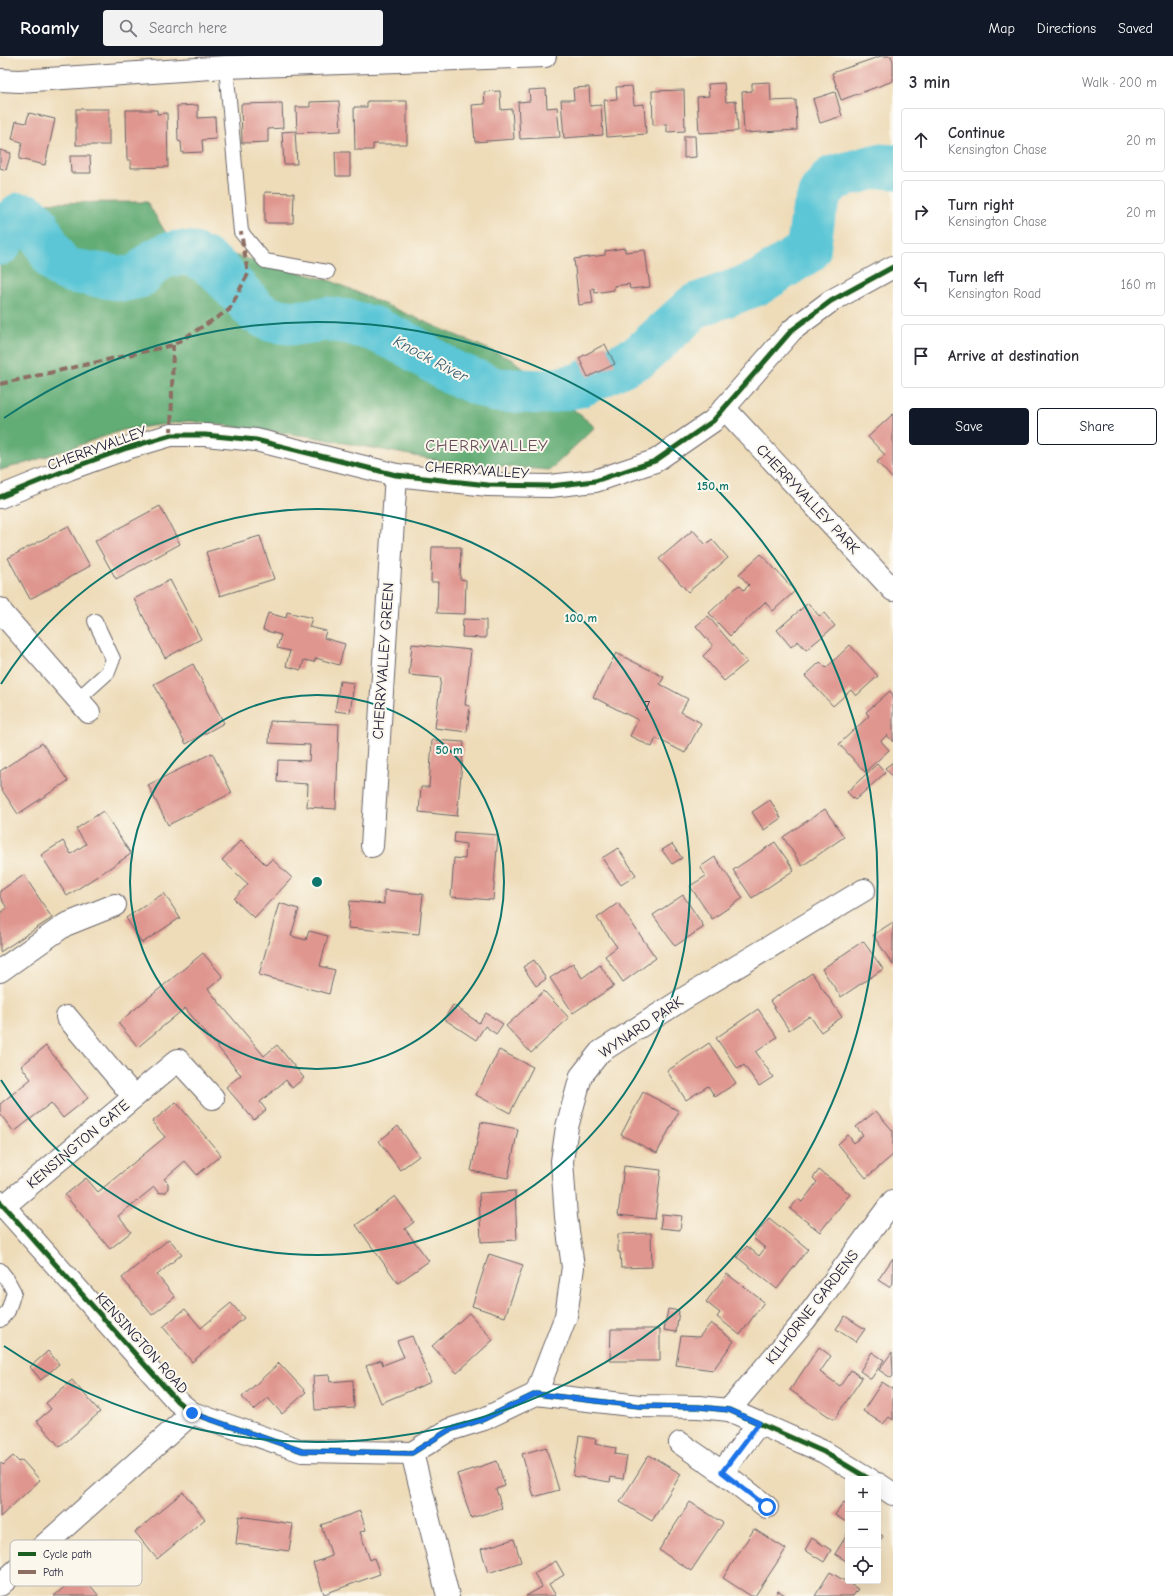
<!DOCTYPE html>
<meta charset="utf-8">
<style>
:root{--surface:#fff;--page:#f2f2f3;--text:#2b2b33;--muted:#7c7c81;--line:#e1e1e2;--accent:#111827}
body{margin:0;font-family:"Comic Neue",sans-serif;background:var(--page);color:var(--text)}
.controls{position:absolute;right:12px;bottom:12px;display:grid;overflow:hidden;border-radius:4px;box-shadow:0 4px 16px #0002}
.controls button{width:36px;height:36px;display:grid;place-items:center;padding:0;border:0;border-bottom:1px solid var(--line);background:var(--surface);color:var(--text);font:20px sans-serif}
.stop{position:absolute;width:12px;height:12px;margin:-9px;border:3px solid #1a73e8;border-radius:50%;background:#fff}
.stop.end{background:#1a73e8;border-color:#fff;box-shadow:0 1px 4px #0008}
.list{margin:0;padding:0;list-style:none}
h2{display:flex;justify-content:space-between;align-items:center;height:52px;margin:0;padding:0 16px;font-size:17px}
h2 small{font-size:13px;font-weight:400;color:var(--muted)}
.list li{display:grid;grid-template-columns:26px 1fr auto;gap:12px;align-items:center;box-sizing:border-box;height:64px;margin:0 8px 8px;padding:0 8px;border:1px solid var(--line);border-radius:4px}
.list b{display:block;font-size:15px;white-space:nowrap}
.list p{margin:0;font-size:13px;white-space:nowrap;color:var(--muted)}
.list em{font-size:13px;font-style:normal;color:var(--muted)}
.actions{display:flex;gap:8px;padding:12px 16px}
.actions a{flex:1;padding:9px 0;border:1px solid var(--accent);border-radius:4px;text-align:center;font-size:14px;color:var(--accent)}
.actions .main{background:var(--accent);color:#fff}
.icon{flex:none;width:22px;height:22px;fill:none;stroke:currentColor;stroke-width:2;stroke-linecap:round;stroke-linejoin:round}
.map{position:relative;flex:none;width:893px;height:1540px;overflow:hidden}
header{display:flex;align-items:center;gap:24px;box-sizing:border-box;height:56px;padding:0 20px;background:var(--accent);color:#fff}
header strong{font-size:19px}
nav{display:flex;gap:22px;margin-inline-start:auto;font-size:14px}
.search{width:280px;height:36px;background:var(--page);display:flex;align-items:center;gap:10px;box-sizing:border-box;padding:0 14px;border-radius:4px;color:var(--muted);font-size:15px}
main{display:flex}
aside{flex:1;background:var(--surface)}
.map>svg:first-child{display:block}
.forest{fill:#62ac74;stroke:#426758}
.lines{fill:none;stroke-linecap:round;stroke-linejoin:round}
.river{stroke:#5cc6d6;stroke-width:45}
.building{fill:#df968f}
.service-casing{stroke:#696367;stroke-width:16}
.minor-casing{stroke:#696367;stroke-width:24}
.service{stroke:#fff;stroke-width:14}
.minor{stroke:#fff;stroke-width:22}
.quiet{stroke:#8d6e63;stroke-width:4;stroke-dasharray:8 4;stroke-linecap:butt}
.cycleway-casing{stroke:#fbf7ec;stroke-width:8}
.cycleway{stroke:#1b5e20;stroke-width:5}
.route{stroke:#1a73e8;stroke-width:5}
.ring{fill:none;stroke:#0f766e;stroke-width:2}
.labels{text-anchor:middle;stroke-width:4;stroke-linejoin:round;paint-order:stroke}
.number-label{font-size:13px;fill:#513f50}
.street-label{font-size:15px;fill:#22223b;stroke:#fbf7ec}
.water-label{font-size:16px;font-style:italic;fill:#365b71;stroke:#fbf7ec}
.neighbourhood-label{font-size:16px;letter-spacing:1px;fill:#644b58;stroke:#fbf7ec}
.key{fill:#fbf7ec;stroke:#bab7b7;stroke-width:1}
.key-label{font-size:11px;fill:#22223b}
.centre{fill:#0f766e;stroke:#fbf7ec;stroke-width:2}
.ring-label{font-size:12px;text-anchor:middle;font-weight:bold;fill:#0f766e;stroke:#fbf7ec;stroke-width:4;stroke-linejoin:round;paint-order:stroke}
</style>
<header>
<strong>Roamly</strong>
<div class="search"><svg class="icon" aria-label="search" viewBox="0 0 24 24"><circle cx="10" cy="10" r="6"/><path d="M15 15l6 6"/></svg>Search here</div>
<nav><a>Map</a><a>Directions</a><a>Saved</a></nav>
</header>
<main>
<div class="map">
<svg width="893" height="1540" viewBox="0 0 893 1540">
<rect width="100%" height="100%" fill="#fbf7ec"/>
<filter id="ink" filterUnits="userSpaceOnUse"><feTurbulence type="fractalNoise" baseFrequency=".025" numOctaves="2"/><feDisplacementMap in="SourceGraphic" scale="8" xChannelSelector="R" yChannelSelector="G"/><feConvolveMatrix kernelMatrix="1 2 1 2 8 2 1 2 1" color-interpolation-filters="sRGB"/></filter>
<filter id="wash" filterUnits="userSpaceOnUse"><feTurbulence type="fractalNoise" baseFrequency=".012" numOctaves="4" result="noise"/><feDisplacementMap in="SourceGraphic" scale="16" xChannelSelector="R" yChannelSelector="G"/><feGaussianBlur stdDeviation="0.9" result="paint"/><feColorMatrix in="noise" values="0 0 0 0 0 0 0 0 0 0 0 0 0 0 0 0 0 1.4 0 .05"/><feComposite in="paint" operator="in"/></filter>
<g filter="url(#wash)">
<rect width="100%" height="100%" fill="#eedcb9"/>
<polygon class="forest" points="147,146 169,182 331,225 513,304 595,371 550,414 453,407 307,380 189,365 123,374 30,406 0,414 0,147"/>
<g class="lines">
<polyline class="river" points="0,187 12,166 20,159 28,160 35,166 55,204 62,211 71,215 125,223 139,220 155,205 167,199 178,197 191,198 205,204 218,214 257,256 272,264 295,267 327,263 349,266 374,273 410,290 451,316 496,334 545,336 580,329 640,300 695,250 758,227 808,195 813,160 821,136 833,122 878,110 893,111"/>
</g>
<g id="blocks">
<g class="building">
<polygon points="881,0 891,0 893,5 893,25 841,44 832,17"/>
<polygon points="770,26 771,45 796,44 797,74 744,77 742,36 752,35 752,27"/>
<polygon points="724,27 726,46 736,45 738,75 699,77 697,41 709,40 708,28"/>
<polygon points="632,30 634,49 644,48 646,78 607,81 604,44 617,43 616,31"/>
<polygon points="589,31 590,50 601,49 603,79 564,82 561,44 574,44 573,32"/>
<polygon points="546,33 547,52 557,51 560,81 520,83 518,46 530,45 529,34"/>
<polygon points="684,34 685,75 667,76 667,68 653,69 652,35"/>
<polygon points="500,35 501,54 512,53 514,83 475,86 472,49 485,48 484,36"/>
<polygon points="835,36 842,60 820,67 813,43"/>
<polygon points="339,45 341,75 297,77 296,51 310,51 310,46"/>
<polygon points="367,45 407,45 407,88 373,88 373,94 355,94 354,51 367,51"/>
<polygon points="282,47 283,72 268,73 268,86 242,87 241,48"/>
<polygon points="198,49 198,62 215,61 216,83 202,84 203,96 182,97 181,86 178,85 177,50"/>
<rect x="76" y="53" width="33" height="36"/>
<polygon points="126,54 157,54 157,58 167,57 168,111 131,112 131,104 127,104"/>
<polygon points="29,57 55,63 45,109 19,103 22,86 12,83 16,65 26,67"/>
<polygon points="295,75 297,108 284,108 282,76"/>
<polygon points="684,80 695,80 696,101 684,102"/>
<polygon points="0,94 11,97 6,114 0,112"/>
<polygon points="335,96 350,96 350,120 336,120"/>
<polygon points="70,100 90,100 91,117 71,117"/>
<polygon points="265,136 294,137 293,167 265,167"/>
<polygon points="625,192 625,196 645,194 650,231 630,233 629,228 614,230 614,234 595,237 594,232 591,233 593,247 579,249 574,203 605,199 605,195"/>
<polygon points="605,288 615,308 588,321 579,302"/>
<polygon points="893,358 893,423 877,406 885,399 868,381"/>
<polygon points="160,450 180,488 116,523 95,485"/>
<polygon points="68,470 90,510 30,543 8,502"/>
<polygon points="693,474 706,489 712,483 728,502 688,536 659,503"/>
<polygon points="260,480 274,523 220,540 206,496"/>
<polygon points="432,491 461,491 460,523 466,524 465,558 437,557 438,526 431,526"/>
<polygon points="761,498 795,535 773,555 765,546 730,580 709,557 739,529 744,534 749,529 739,518"/>
<polygon points="170,524 201,583 165,602 134,543"/>
<polygon points="808,547 819,560 824,557 835,570 806,594 798,585 791,591 777,574"/>
<polygon points="287,556 312,562 309,571 326,575 324,582 345,588 339,609 316,602 314,606 304,604 301,614 286,610 290,595 277,592 281,579 263,574 268,557 286,562"/>
<polygon points="708,560 747,606 724,625 703,600 713,590 696,570"/>
<polygon points="463,563 486,564 486,582 462,581"/>
<polygon points="412,588 471,594 465,649 470,650 467,676 435,672 441,622 409,619"/>
<polygon points="850,589 878,620 856,640 851,634 833,650 805,620 820,606 826,612"/>
<polygon points="616,597 664,621 660,628 688,643 681,656 701,667 685,697 656,682 652,691 630,680 638,664 593,641"/>
<polygon points="193,608 224,667 186,688 154,628"/>
<polygon points="340,625 354,627 350,657 335,655"/>
<polygon points="890,635 893,639 893,686 887,679 881,685 889,694 865,716 839,688 869,660 866,656"/>
<polygon points="270,665 339,668 336,753 307,751 308,728 277,726 278,704 309,705 310,689 269,687"/>
<polygon points="432,684 464,686 457,760 419,756 421,731 429,731"/>
<polygon points="42,687 68,725 18,758 0,731 0,715"/>
<polygon points="212,697 232,737 168,769 148,729"/>
<polygon points="893,706 893,721 885,712"/>
<polygon points="877,708 885,717 855,744 847,736"/>
<polygon points="770,744 781,762 764,774 752,756"/>
<polygon points="825,753 844,781 802,810 783,781"/>
<polygon points="103,755 131,798 67,840 41,799 63,785 71,798 86,788 76,773"/>
<polygon points="455,776 498,779 493,844 451,841 454,802 465,803 466,788 454,786"/>
<polygon points="241,784 266,809 272,803 292,822 254,862 234,843 248,828 222,804"/>
<polygon points="775,786 794,814 752,842 733,814"/>
<polygon points="672,788 682,802 672,808 662,794"/>
<polygon points="618,792 636,819 621,829 602,802"/>
<polygon points="715,801 743,842 712,863 690,830 706,820 700,811"/>
<polygon points="24,819 52,862 0,896 0,857 7,852 0,841 0,835"/>
<polygon points="384,834 423,838 419,878 348,872 350,845 384,848"/>
<polygon points="164,837 180,862 142,887 126,862"/>
<polygon points="683,839 704,871 675,890 653,859"/>
<polygon points="279,847 299,853 291,880 306,884 309,875 328,880 320,910 335,914 329,938 259,919"/>
<polygon points="618,847 656,902 623,926 605,900 617,891 597,862"/>
<polygon points="893,866 893,909 873,879"/>
<polygon points="863,885 883,913 841,941 822,913"/>
<polygon points="203,897 223,921 208,933 264,1000 277,989 304,1022 292,1032 286,1024 260,1046 266,1054 254,1064 226,1031 241,1019 185,952 138,991 118,967"/>
<polygon points="534,904 546,923 536,930 523,911"/>
<polygon points="573,907 582,922 600,909 614,930 573,957 550,922"/>
<polygon points="812,917 842,961 821,976 810,960 789,974 770,945"/>
<polygon points="544,935 569,962 531,997 506,970"/>
<polygon points="453,949 479,967 486,957 503,968 496,978 485,970 476,984 444,963"/>
<polygon points="758,953 777,981 756,996 773,1021 759,1030 744,1009 738,1013 716,982"/>
<polygon points="709,987 736,1027 715,1041 708,1030 686,1044 667,1015"/>
<polygon points="46,990 88,1042 63,1062 51,1047 14,1076 0,1058 0,1048 31,1023 21,1010"/>
<polygon points="499,994 533,1011 510,1057 476,1039"/>
<polygon points="643,1036 679,1055 657,1097 621,1079"/>
<polygon points="176,1046 221,1099 197,1119 185,1105 164,1123 168,1127 168,1132 166,1136 162,1137 158,1136 154,1131 118,1160 131,1176 110,1193 65,1139 86,1122 98,1136 165,1081 152,1066"/>
<polygon points="876,1055 893,1075 893,1099 866,1122 838,1088 848,1079 854,1087 863,1079 856,1071"/>
<polygon points="481,1066 518,1073 508,1122 471,1115"/>
<polygon points="398,1070 419,1100 400,1114 379,1085"/>
<polygon points="624,1110 661,1114 655,1163 618,1159"/>
<polygon points="819,1114 850,1138 820,1176 790,1153 798,1143 802,1146 809,1137 817,1126 813,1122"/>
<polygon points="515,1135 517,1184 481,1186 479,1137"/>
<polygon points="395,1140 414,1166 405,1173 429,1205 398,1227 356,1169"/>
<polygon points="662,1158 682,1160 680,1174 660,1172"/>
<polygon points="769,1162 808,1193 777,1233 737,1201 747,1190 759,1200 765,1192 753,1182"/>
<polygon points="651,1177 652,1211 621,1212 620,1196 618,1196 618,1178"/>
<polygon points="169,1183 182,1198 157,1219 175,1241 152,1259 122,1222"/>
<polygon points="489,1198 523,1209 505,1261 472,1250"/>
<polygon points="893,1202 893,1226 889,1231 878,1224"/>
<polygon points="727,1218 764,1246 740,1279 717,1261 720,1257 706,1246"/>
<polygon points="231,1247 244,1262 192,1306 163,1271 185,1253 201,1272"/>
<polygon points="668,1253 679,1255 676,1276 664,1274"/>
<polygon points="469,1257 493,1284 457,1317 432,1290"/>
<polygon points="845,1260 865,1273 856,1286 836,1273"/>
<polygon points="711,1267 734,1285 713,1314 676,1309 681,1280 699,1281"/>
<polygon points="611,1273 660,1273 660,1305 610,1305"/>
<polygon points="412,1280 431,1326 381,1347 366,1310 381,1304 383,1309 404,1301 397,1285"/>
<polygon points="819,1291 831,1300 820,1316 840,1330 851,1314 862,1322 834,1364 790,1334"/>
<polygon points="48,1295 59,1308 41,1324 30,1311"/>
<polygon points="872,1296 884,1304 871,1323 860,1315"/>
<polygon points="892,1296 893,1320 891,1322 879,1314"/>
<polygon points="279,1307 306,1336 282,1358 268,1342 254,1354 242,1341"/>
<polygon points="329,1319 330,1326 353,1324 354,1352 315,1354 313,1320"/>
<polygon points="72,1324 100,1356 60,1391 37,1365 51,1353 46,1347"/>
<polygon points="882,1326 893,1333 893,1364 889,1361 883,1368 863,1355"/>
<polygon points="579,1380 596,1383 595,1388 616,1392 615,1398 627,1400 623,1423 611,1421 610,1426 573,1420"/>
<polygon points="546,1391 559,1434 534,1441 522,1398"/>
<polygon points="649,1399 681,1418 652,1465 620,1446"/>
<polygon points="13,1400 19,1406 22,1404 40,1424 0,1461 0,1406 3,1409"/>
<polygon points="497,1405 505,1430 496,1433 502,1452 471,1462 457,1418"/>
<polygon points="183,1436 205,1463 157,1503 135,1476"/>
<polygon points="690,1446 723,1467 691,1515 659,1494"/>
<polygon points="844,1446 848,1449 848,1467 835,1459"/>
<polygon points="360,1455 366,1474 360,1476 370,1504 374,1502 380,1518 324,1538 313,1507 332,1500 321,1469"/>
<polygon points="239,1460 293,1468 289,1495 236,1488"/>
<polygon points="754,1473 786,1493 755,1540 751,1540 723,1522"/>
<polygon points="848,1477 848,1506 835,1498"/>
<polygon points="878,1477 883,1480 878,1488"/>
<polygon points="812,1482 831,1494 824,1506 805,1494"/>
<polygon points="514,1483 521,1506 488,1517 481,1493"/>
<polygon points="556,1505 564,1519 549,1528 556,1540 526,1540 542,1531 534,1517"/>
<polygon points="830,1516 858,1533 853,1540 815,1540"/>
<polygon points="80,1517 99,1540 54,1540"/>
<polygon points="778,1535 787,1540 775,1540"/>
</g>
</g>
</g>
<g filter="url(#ink)">
<use href="#blocks" fill-opacity="0" stroke="#696367" stroke-width="1"/>
<g class="lines">
<g class="service-casing">
<g id="service">
<polyline points="226,11 241,176 265,205 327,216"/>
<polyline points="78,643 108,616 113,603 95,565"/>
<polyline points="0,1214 7,1223 14,1236 8,1255 0,1264"/>
</g>
</g>
<g class="minor-casing">
<g id="minor">
<polyline points="0,24 19,25 226,11 545,0"/>
<polyline points="724,352 893,534"/>
<polyline points="0,441 69,413 127,392 171,379 205,379 256,384 396,419 488,429 550,430 595,425 655,405 713,365 792,274 831,245 893,211"/>
<polyline points="0,553 2,557 89,656"/>
<polyline points="372,790 396,419"/>
<polyline points="0,915 65,869 115,849"/>
<polyline points="67,961 134,1041"/>
<polyline points="0,1146 177,1345 192,1357 302,1395 412,1397 449,1374 484,1363 536,1338 639,1350 699,1351 729,1354 824,1396 869,1423"/>
<polyline points="3,1151 178,1004 213,1042"/>
<polyline points="536,1338 566,1260 573,1211 566,1161 562,1105 567,1071 581,1020 600,996 683,943 864,834"/>
<polyline points="729,1354 805,1264 893,1145"/>
<polyline points="759,1367 722,1416 767,1451"/>
<polyline points="680,1387 722,1416"/>
<polyline points="412,1397 448,1540"/>
<polyline points="878,1428 893,1438"/>
<polyline points="0,1529 192,1357"/>
</g>
</g>
<use href="#service" class="service"/>
<use href="#minor" class="minor"/>
<g class="quiet">
<polyline points="0,328 173,289 229,254 248,218 241,176"/>
<polyline points="171,379 173,289"/>
</g>
<g class="cycleway-casing">
<g id="cycleway">
<polyline points="0,441 69,413 127,392 171,379 205,379 256,384 396,419 488,429 550,430 595,425 655,405 713,365 792,274 831,245 893,211"/>
<polyline points="0,1146 177,1345 192,1357 302,1395 412,1397 449,1374 484,1363 536,1338 639,1350 699,1351 729,1354 824,1396 869,1423"/>
</g>
</g>
<use href="#cycleway" class="cycleway"/>
</g>
</g>
<g class="lines" filter="url(#ink)">
<polyline class="route" points="192,1357 302,1395 412,1397 449,1374 484,1363 536,1338 639,1350 699,1351 729,1354 759,1367 722,1416 767,1451"/>
</g>
<g class="ring">
<circle cx="317" cy="826" r="187"/>
<path d="M1 628A373 373 0 1 1 1 1024"/>
<path d="M4 362A560 560 0 1 1 4 1290"/>
</g>
<g class="labels">
<g class="number-label">
<text x="647" y="655">7</text>
</g>
<g class="street-label">
<text transform="translate(97 392) rotate(-20)" y="5">CHERRYVALLEY</text>
<text transform="translate(477 414) rotate(4)" y="5">CHERRYVALLEY</text>
<text transform="translate(808 443) rotate(47)" y="5">CHERRYVALLEY PARK</text>
<text transform="translate(383 605) rotate(-86)" y="5">CHERRYVALLEY GREEN</text>
<text transform="translate(641 971) rotate(-34)" y="5">WYNARD PARK</text>
<text transform="translate(78 1088) rotate(-40)" y="5">KENSINGTON GATE</text>
<text transform="translate(812 1251) rotate(-52)" y="5">KILHORNE GARDENS</text>
<text transform="translate(142 1287) rotate(48)" y="5">KENSINGTON ROAD</text>
</g>
<g class="water-label">
<text transform="translate(431 302) rotate(28)" y="6">Knock River</text>
</g>
<g class="neighbourhood-label">
<text x="487" y="395">CHERRYVALLEY</text>
</g>
</g>
<rect x="10" y="1484" width="132" height="46" rx="6" class="key"/>
<rect x="18" y="1496" width="18" height="4" fill="#1b5e20"/>
<rect x="18" y="1514" width="18" height="4" fill="#8d6e63"/>
<g class="key-label">
<text x="43" y="1502">Cycle path</text>
<text x="43" y="1520">Path</text>
</g>
<circle cx="317" cy="826" r="6" class="centre"/>
<g class="ring-label">
<text x="713" y="434">150 m</text>
<text x="581" y="566">100 m</text>
<text x="449" y="698">50 m</text>
</g>
</svg>
<div class="controls">
<button>+</button>
<button>−</button>
<button><svg class="icon" aria-label="locate" viewBox="0 0 24 24"><circle cx="12" cy="12" r="6"/><path d="M12 2v4M12 18v4M2 12h4M18 12h4"/></svg></button>
</div>
<div class="stop" style="left:767px;top:1451px"></div>
<div class="stop end" style="left:192px;top:1357px"></div>
</div>
<aside>
<h2>3 min<small>Walk · 200 m</small></h2>
<ul class="list">
<li><svg class="icon" aria-label="ahead" viewBox="0 0 24 24"><path d="M12 20V5M6 11l6-6 6 6"/></svg><div><b>Continue</b><p>Kensington Chase</p></div><em>20 m</em></li>
<li><svg class="icon" aria-label="right" viewBox="0 0 24 24"><path d="M7 20v-9h11M14 6l5 5-5 5"/></svg><div><b>Turn right</b><p>Kensington Chase</p></div><em>20 m</em></li>
<li><svg class="icon" aria-label="left" viewBox="0 0 24 24"><path d="M17 20v-9H6M10 6l-5 5 5 5"/></svg><div><b>Turn left</b><p>Kensington Road</p></div><em>160 m</em></li>
<li><svg class="icon" aria-label="arrive" viewBox="0 0 24 24"><path d="M6 21V4h12l-3 4 3 4H6"/></svg><div><b>Arrive at destination</b></div></li>
</ul>
<div class="actions"><a class="main">Save</a><a>Share</a></div>
</aside>
</main>
